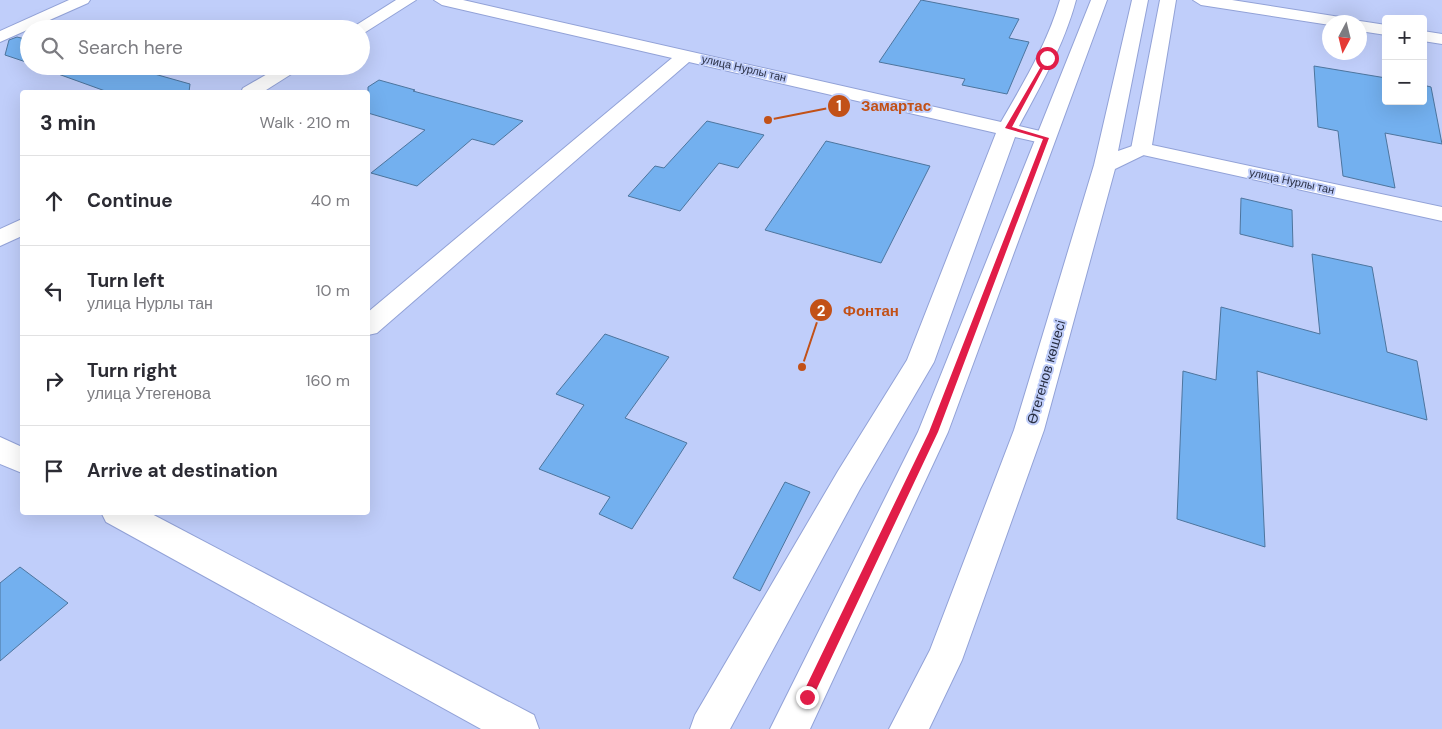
<!DOCTYPE html>
<meta charset="utf-8">
<style>
:root{--surface:#fff;--page:#f7f7f7;--text:#2b2b33;--muted:#7c7c81;--line:#e1e1e2}
body{margin:0;font-family:"DM Sans",sans-serif;background:var(--page);color:var(--text)}
.controls{position:absolute;right:15px;top:15px;display:grid;overflow:hidden;border-radius:5px;box-shadow:0 5px 20px #0002}
.controls button{width:45px;height:45px;display:grid;place-items:center;padding:0;border:0;border-bottom:1px solid var(--line);background:var(--surface);color:var(--text);font:25px sans-serif}
.compass{position:absolute;left:1322px;top:15px;width:45px;height:45px;border-radius:50%;background:var(--surface);box-shadow:0 5px 20px #0002;rotate:187deg}
.stop{position:absolute;width:15px;height:15px;margin:-11px;border:4px solid #e11d48;border-radius:50%;background:#fff}
.stop.end{background:#e11d48;border-color:#fff;box-shadow:0 1px 5px #0008}
.list{margin:0;padding:0;list-style:none}
h2{display:flex;justify-content:space-between;align-items:center;height:65px;margin:0;padding:0 20px;font-size:21px}
h2 small{font-size:16px;font-weight:400;color:var(--muted)}
.list li{display:grid;grid-template-columns:32px 1fr auto;gap:15px;align-items:center;box-sizing:border-box;height:90px;padding:0 20px;border-top:1px solid var(--line)}
.list b{display:block;font-size:19px;white-space:nowrap}
.list p{margin:0;font-size:16px;white-space:nowrap;color:var(--muted)}
.list em{font-size:16px;font-style:normal;color:var(--muted)}
.icon{flex:none;width:28px;height:28px;fill:none;stroke:currentColor;stroke-width:2;stroke-linecap:round;stroke-linejoin:round}
.map{position:relative;flex:none;width:1442px;height:729px;overflow:hidden}
.search{position:absolute;background:var(--surface);box-shadow:0 5px 20px #0002;left:20px;top:20px;width:350px;height:55px;display:flex;align-items:center;gap:12px;box-sizing:border-box;padding:0 18px;border-radius:28px;color:var(--muted);font-size:19px}
.panel{position:absolute;background:var(--surface);box-shadow:0 5px 20px #0002;left:20px;top:90px;width:350px;height:425px;border-radius:5px}
.map>svg:first-child{display:block}
.building{fill:#73b0ef;stroke:#4d759e}
.lines{fill:none;stroke-linecap:round;stroke-linejoin:round}
.minor-casing{stroke:#92a2d7;stroke-width:2}
.secondary-casing{stroke:#92a2d7;stroke-width:2}
.minor{fill:#fff;fill-rule:evenodd}
.secondary{fill:#fff;fill-rule:evenodd}
.route{fill:#e11d48}
.labels{text-anchor:middle;stroke-width:4;stroke-linejoin:round;paint-order:stroke}
.far-street-label{font-size:11px;fill:#2a3045;stroke:#c0cefa}
.street-label{font-size:14px;fill:#2a3045;stroke:#c0cefa}
.leader{fill:none;stroke:#c25117;stroke-width:2}
.callout-dot{fill:#c25117;stroke:#c0cefa;stroke-width:2}
.mark-label{font-size:15px;text-anchor:middle;font-weight:bold;fill:#fff}
.callout-label{font-size:15px;text-anchor:middle;font-weight:bold;fill:#c25117;stroke:#c0cefa;stroke-width:4;stroke-linejoin:round;paint-order:stroke}
</style>
<div class="map">
<svg width="1442" height="729" viewBox="0 0 1442 729">
<rect width="100%" height="100%" fill="#c0cefa"/>
<g class="building">
<polygon points="921,0 1019,19 1009,38 1029,42 1007,94 962,85 965,79 879,62"/>
<polygon points="17,37 29,40 29,63 5,55 9,40"/>
<polygon points="36,66 126,66 190,84 189,92 108,92"/>
<polygon points="1314,66 1386,78 1386,101 1423,101 1423,85 1431,87 1442,144 1385,133 1395,188 1343,176 1338,131 1318,127"/>
<polygon points="379,80 415,90 413,91 523,121 494,145 472,139 417,186 371,173 425,130 368,113 368,87"/>
<polygon points="707,121 764,135 738,168 719,163 680,211 628,196 655,166 664,168"/>
<polygon points="826,141 930,166 881,263 765,230"/>
<polygon points="1241,198 1292,210 1293,247 1240,234"/>
<polygon points="1312,254 1372,267 1387,352 1417,361 1427,420 1257,371 1265,547 1177,519 1183,371 1216,380 1221,307 1320,334"/>
<polygon points="605,334 669,357 625,418 687,443 632,529 599,514 610,497 539,469 584,405 556,394"/>
<polygon points="785,482 810,492 760,591 733,578"/>
<polygon points="20,567 68,603 0,661 0,583"/>
</g>
<g class="lines">
<g class="minor-casing">
<g id="minor">
<polygon points="69,0 90,0 88,3 0,42 0,31"/>
<polygon points="396,0 416,0 364,33 361,33 361,29 350,29"/>
<path d="M434,0H463L1001,122C1024,82 1047,44 1060,0H1076C1064,45 1041,85 1019,126L1053,134L1056,138L1053,142L1046,144L1015,137L934,362L860,489L730,729H690L695,715L838,471L907,360L996,133L689,62L377,333L368,335V312L672,58L442,5Z"/>
<polygon points="1160,0 1176,0 1152,145 1442,207 1442,221 1134,153 1131,149"/>
<polygon points="1193,0 1232,0 1340,17 1346,18 1348,22 1330,22 1330,25 1201,5"/>
<polygon points="1360,21 1386,25 1386,35 1360,31 1360,22 1354,22"/>
<polygon points="1423,31 1442,34 1442,44 1423,41"/>
<polygon points="281,66 304,66 263,92 241,92 243,88"/>
<polygon points="22,219 22,236 0,246 0,229"/>
<polygon points="0,437 22,447 22,473 0,464"/>
<polygon points="101,512 148,512 534,715 539,729 481,729 106,522"/>
</g>
</g>
<g class="secondary-casing">
<g id="secondary">
<polygon points="1091,0 1107,0 948,432 810,729 770,729 918,432"/>
<polygon points="1132,0 1148,0 1118,151 1141,143 1148,145 1151,149 1148,153 1115,169 1044,430 962,660 929,729 889,729 930,650 1014,430 1094,165"/>
</g>
</g>
<use href="#minor" class="minor"/>
<use href="#secondary" class="secondary"/>
</g>
<polygon class="route" points="1047,56 1049,58 1012,127 1049,138 938,432 811,701 807,702 802,697 803,693 929,432 1043,139 1005,128"/>
<g class="labels">
<g class="far-street-label">
<text transform="translate(744 68) rotate(13)" y="4">улица Нурлы тан</text>
<text transform="translate(1292 181) rotate(12)" y="4">улица Нурлы тан</text>
</g>
<g class="street-label">
<text transform="translate(1046 372) rotate(-74)" y="5">Өтегенов көшесі</text>
</g>
</g>
<path class="leader" d="M768 120L839 106M802 367L821 310"/>
<g class="callout-dot">
<circle cx="768" cy="120" r="5"/>
<circle cx="802" cy="367" r="5"/>
<circle cx="839" cy="106" r="12"/>
<circle cx="821" cy="310" r="12"/>
</g>
<g class="mark-label">
<text x="839" y="111">1</text>
<text x="821" y="316">2</text>
</g>
<g class="callout-label">
<text x="896" y="111">Замартас</text>
<text x="871" y="316">Фонтан</text>
</g>
</svg>
<div class="controls">
<button>+</button>
<button>−</button>
</div>
<svg class="compass" viewBox="-18 -18 36 36"><path d="M0-13l5 13h-10z" fill="#e53935"/><path d="M0 13l5-13h-10z" fill="#7c7c81"/></svg>
<div class="stop" style="left:1047px;top:58px"></div>
<div class="stop end" style="left:807px;top:697px"></div>
<div class="search"><svg class="icon" aria-label="search" viewBox="0 0 24 24"><circle cx="10" cy="10" r="6"/><path d="M15 15l6 6"/></svg>Search here</div>
<section class="panel">
<h2>3 min<small>Walk · 210 m</small></h2>
<ul class="list">
<li><svg class="icon" aria-label="ahead" viewBox="0 0 24 24"><path d="M12 20V5M6 11l6-6 6 6"/></svg><div><b>Continue</b></div><em>40 m</em></li>
<li><svg class="icon" aria-label="left" viewBox="0 0 24 24"><path d="M17 20v-9H6M10 6l-5 5 5 5"/></svg><div><b>Turn left</b><p>улица Нурлы тан</p></div><em>10 m</em></li>
<li><svg class="icon" aria-label="right" viewBox="0 0 24 24"><path d="M7 20v-9h11M14 6l5 5-5 5"/></svg><div><b>Turn right</b><p>улица Утегенова</p></div><em>160 m</em></li>
<li><svg class="icon" aria-label="arrive" viewBox="0 0 24 24"><path d="M6 21V4h12l-3 4 3 4H6"/></svg><div><b>Arrive at destination</b></div></li>
</ul>
</section>
</div>
